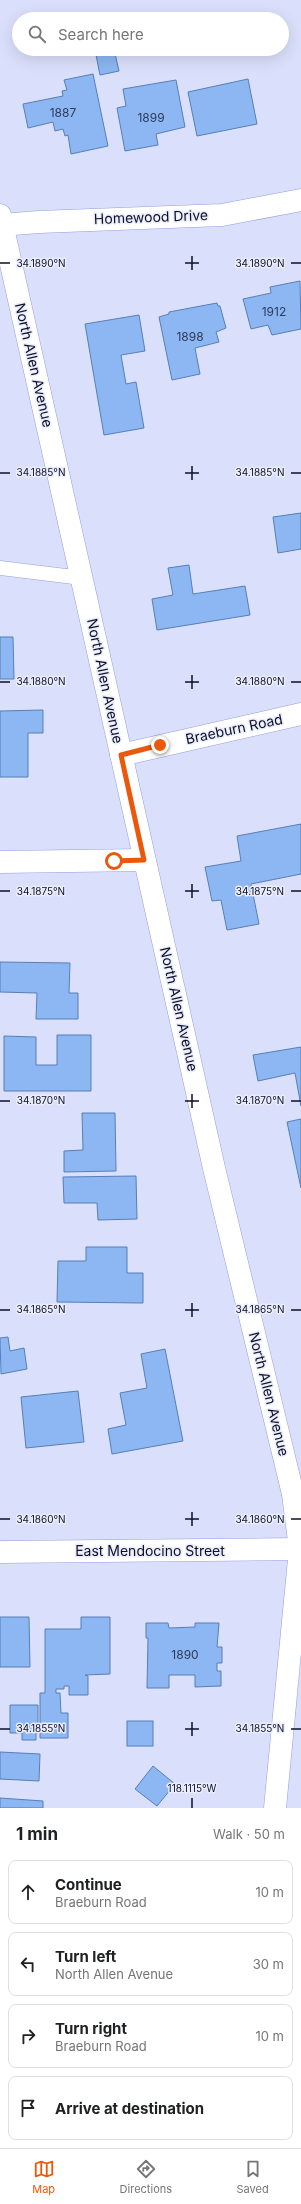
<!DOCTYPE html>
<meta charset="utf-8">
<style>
:root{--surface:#fff;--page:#f2f2f2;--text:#202124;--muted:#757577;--line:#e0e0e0;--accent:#ea580c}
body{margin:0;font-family:Inter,sans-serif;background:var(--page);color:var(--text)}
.stop{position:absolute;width:12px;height:12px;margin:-9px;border:3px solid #ea580c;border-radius:50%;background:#fff}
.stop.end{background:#ea580c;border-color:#fff;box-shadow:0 1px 4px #0008}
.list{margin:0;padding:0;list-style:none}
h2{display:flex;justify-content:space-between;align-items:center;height:52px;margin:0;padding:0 16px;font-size:17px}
h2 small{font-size:13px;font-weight:400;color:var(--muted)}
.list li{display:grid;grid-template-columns:26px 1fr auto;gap:12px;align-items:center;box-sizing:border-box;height:64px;margin:0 8px 8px;padding:0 8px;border:1px solid var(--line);border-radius:8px}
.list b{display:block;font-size:15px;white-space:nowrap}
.list p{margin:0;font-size:13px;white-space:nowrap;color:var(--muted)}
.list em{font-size:13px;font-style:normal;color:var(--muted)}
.icon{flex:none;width:22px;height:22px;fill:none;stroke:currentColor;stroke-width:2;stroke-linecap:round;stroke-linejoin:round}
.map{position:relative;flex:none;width:301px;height:1808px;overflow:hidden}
.search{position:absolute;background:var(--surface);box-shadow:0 4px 16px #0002;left:12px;right:12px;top:12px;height:44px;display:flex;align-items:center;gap:10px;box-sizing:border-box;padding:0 14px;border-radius:22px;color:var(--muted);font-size:15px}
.sheet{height:340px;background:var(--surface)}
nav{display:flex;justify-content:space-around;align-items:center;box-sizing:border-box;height:56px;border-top:1px solid var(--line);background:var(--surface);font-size:11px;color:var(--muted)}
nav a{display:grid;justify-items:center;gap:2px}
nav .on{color:var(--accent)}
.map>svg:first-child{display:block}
.building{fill:#8cb7f2;stroke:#577fb7}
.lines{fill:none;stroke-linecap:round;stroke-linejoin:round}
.lane-casing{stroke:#949ee1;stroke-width:15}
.street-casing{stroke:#949ee1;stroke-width:23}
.secondary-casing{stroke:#949ee1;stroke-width:23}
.lane{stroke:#fff;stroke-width:14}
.street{stroke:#fff;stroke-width:22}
.secondary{stroke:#fff;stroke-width:22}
.route{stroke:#ea580c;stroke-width:5}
.ticks{fill:none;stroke:#0e1028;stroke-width:1.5}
.labels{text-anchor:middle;stroke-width:3;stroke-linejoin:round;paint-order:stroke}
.number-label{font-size:12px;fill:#2e3a5a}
.street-label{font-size:14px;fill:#0e1028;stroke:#eaedfb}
.ticks-label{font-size:10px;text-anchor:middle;fill:#0e1028;stroke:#eaedfb;stroke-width:3;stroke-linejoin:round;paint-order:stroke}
</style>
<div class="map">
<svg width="301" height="1808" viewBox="0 0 301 1808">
<rect width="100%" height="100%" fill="#dadffb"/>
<g class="building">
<polygon points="114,49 119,71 100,75 95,50"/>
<polygon points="93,74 108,146 71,154 68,135 65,136 63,129 55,131 53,122 28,128 23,104 63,96 62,91 67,90 64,80"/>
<polygon points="248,79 257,124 197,136 188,92"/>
<polygon points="176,80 185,127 156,134 158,145 125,151 117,108 126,106 123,89"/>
<polygon points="300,281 301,329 272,335 268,325 251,329 243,299 271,293 270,287"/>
<polygon points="217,303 218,306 220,306 226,328 216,332 219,342 195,348 200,374 172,380 159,317 169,314 169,312"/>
<polygon points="139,315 145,351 121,355 126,384 136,382 144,428 104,435 85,324"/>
<polygon points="301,513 301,549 278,553 273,517"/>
<polygon points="189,565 193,594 245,586 250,615 157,630 152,599 173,595 168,568"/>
<polygon points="0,637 13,637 14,679 0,679"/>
<polygon points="43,710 43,733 28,733 28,777 0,777 0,711"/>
<polygon points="301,824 301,874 251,884 259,924 227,930 221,900 212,901 205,867 241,861 237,836"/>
<polygon points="0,962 70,963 69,993 78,993 78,1019 36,1019 37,993 0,992"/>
<polygon points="57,1035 91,1035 91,1091 4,1091 4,1036 36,1037 36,1065 57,1065"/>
<polygon points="301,1047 301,1106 295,1073 258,1081 253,1055"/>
<polygon points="82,1113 115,1113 116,1171 64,1172 64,1151 83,1150"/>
<polygon points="301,1119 301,1188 287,1122"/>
<polygon points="136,1176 137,1219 98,1220 97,1203 64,1203 63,1177"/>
<polygon points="86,1247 127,1247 127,1273 143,1273 143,1303 57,1302 58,1261 86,1261"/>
<polygon points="8,1337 10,1351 24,1348 27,1369 1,1374 0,1338"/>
<polygon points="165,1349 183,1441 112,1454 108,1429 126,1425 120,1393 147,1388 141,1354"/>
<polygon points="78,1391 84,1442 26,1448 21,1397"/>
<polygon points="0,1617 29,1617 30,1667 0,1667"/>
<polygon points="81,1617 110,1617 110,1674 85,1675 88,1676 88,1695 69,1695 69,1686 64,1686 64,1689 56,1689 56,1693 60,1693 61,1713 68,1713 68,1738 40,1738 40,1693 45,1693 45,1629 81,1629"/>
<polygon points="146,1623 168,1623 169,1628 195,1627 195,1623 219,1623 217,1647 222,1647 222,1663 217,1663 217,1671 221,1671 221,1686 195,1687 195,1675 169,1675 169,1688 147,1688 148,1638 146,1638"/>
<polygon points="10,1705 38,1705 38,1733 36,1733 36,1740 22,1740 22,1733 10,1733"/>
<rect x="127" y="1721" width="26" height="25"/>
<polygon points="0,1752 40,1754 39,1781 0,1779"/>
<polygon points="153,1766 175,1784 157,1806 135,1789"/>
<polygon points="0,1798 43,1801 43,1808 0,1808"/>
</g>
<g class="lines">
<g class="lane-casing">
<polyline id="lane" points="0,568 82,578"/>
</g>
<g class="street-casing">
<g id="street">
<polyline points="0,225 39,222 222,215 301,200"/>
<polyline points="121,755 301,714"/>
<polyline points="0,862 144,860"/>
</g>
</g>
<g class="secondary-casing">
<g id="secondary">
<polyline points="0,215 214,1168 293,1494 300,1549 275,1808"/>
<polyline points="0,1552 301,1549"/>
</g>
</g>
<use href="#lane" class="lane"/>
<use href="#street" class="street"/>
<use href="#secondary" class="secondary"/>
</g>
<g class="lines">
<polyline class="route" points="114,861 144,860 121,755 160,745"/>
</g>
<path class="ticks" d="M192,256V270M0,263H10M185,263H199M291,263H301M192,466V480M0,473H10M185,473H199M291,473H301M192,675V689M0,682H10M185,682H199M291,682H301M192,884V898M0,891H10M185,891H199M291,891H301M192,1094V1108M0,1101H10M185,1101H199M291,1101H301M192,1303V1317M0,1310H10M185,1310H199M291,1310H301M192,1512V1526M0,1519H10M185,1519H199M291,1519H301M192,1722V1736M0,1729H10M185,1729H199M291,1729H301M192,1798V1808"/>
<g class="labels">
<g class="number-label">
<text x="63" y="117">1887</text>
<text x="151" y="122">1899</text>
<text x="274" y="316">1912</text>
<text x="190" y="341">1898</text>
<text x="185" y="1659">1890</text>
</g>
<g class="street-label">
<text transform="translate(151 217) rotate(-2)" y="5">Homewood Drive</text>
<text transform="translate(34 365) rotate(77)" y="5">North Allen Avenue</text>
<text transform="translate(105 681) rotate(78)" y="5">North Allen Avenue</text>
<text transform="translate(234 729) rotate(-12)" y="5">Braeburn Road</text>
<text transform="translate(179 1009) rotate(77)" y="5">North Allen Avenue</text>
<text transform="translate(269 1394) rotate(76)" y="5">North Allen Avenue</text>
<text x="150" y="1556">East Mendocino Street</text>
</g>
</g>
<g class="ticks-label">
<text x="41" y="267">34.1890°N</text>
<text x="260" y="267">34.1890°N</text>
<text x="41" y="476">34.1885°N</text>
<text x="260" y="476">34.1885°N</text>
<text x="41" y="685">34.1880°N</text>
<text x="260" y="685">34.1880°N</text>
<text x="41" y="895">34.1875°N</text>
<text x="260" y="895">34.1875°N</text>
<text x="41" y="1104">34.1870°N</text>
<text x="260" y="1104">34.1870°N</text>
<text x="41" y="1313">34.1865°N</text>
<text x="260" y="1313">34.1865°N</text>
<text x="41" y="1523">34.1860°N</text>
<text x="260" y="1523">34.1860°N</text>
<text x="41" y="1732">34.1855°N</text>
<text x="260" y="1732">34.1855°N</text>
<text x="192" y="1792">118.1115°W</text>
</g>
</svg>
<div class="stop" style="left:114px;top:861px"></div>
<div class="stop end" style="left:160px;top:745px"></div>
<div class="search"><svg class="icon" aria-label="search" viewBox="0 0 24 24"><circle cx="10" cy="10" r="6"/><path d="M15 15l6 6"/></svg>Search here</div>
</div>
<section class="sheet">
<h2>1 min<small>Walk · 50 m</small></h2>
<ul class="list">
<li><svg class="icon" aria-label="ahead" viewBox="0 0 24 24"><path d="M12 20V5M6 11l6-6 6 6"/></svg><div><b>Continue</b><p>Braeburn Road</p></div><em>10 m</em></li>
<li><svg class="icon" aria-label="left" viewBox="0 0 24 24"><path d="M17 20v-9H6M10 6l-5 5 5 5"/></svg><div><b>Turn left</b><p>North Allen Avenue</p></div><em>30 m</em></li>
<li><svg class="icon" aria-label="right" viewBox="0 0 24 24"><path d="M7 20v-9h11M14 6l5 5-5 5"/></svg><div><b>Turn right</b><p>Braeburn Road</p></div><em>10 m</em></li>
<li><svg class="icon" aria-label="arrive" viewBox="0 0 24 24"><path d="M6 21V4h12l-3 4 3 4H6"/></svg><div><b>Arrive at destination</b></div></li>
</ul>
</section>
<nav>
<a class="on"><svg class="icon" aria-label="map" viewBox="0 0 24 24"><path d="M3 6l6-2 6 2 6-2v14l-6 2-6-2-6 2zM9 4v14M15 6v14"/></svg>Map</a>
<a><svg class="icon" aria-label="directions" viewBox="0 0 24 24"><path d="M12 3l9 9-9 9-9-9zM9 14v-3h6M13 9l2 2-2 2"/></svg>Directions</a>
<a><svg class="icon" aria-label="saved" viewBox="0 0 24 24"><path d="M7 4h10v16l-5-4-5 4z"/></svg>Saved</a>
</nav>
